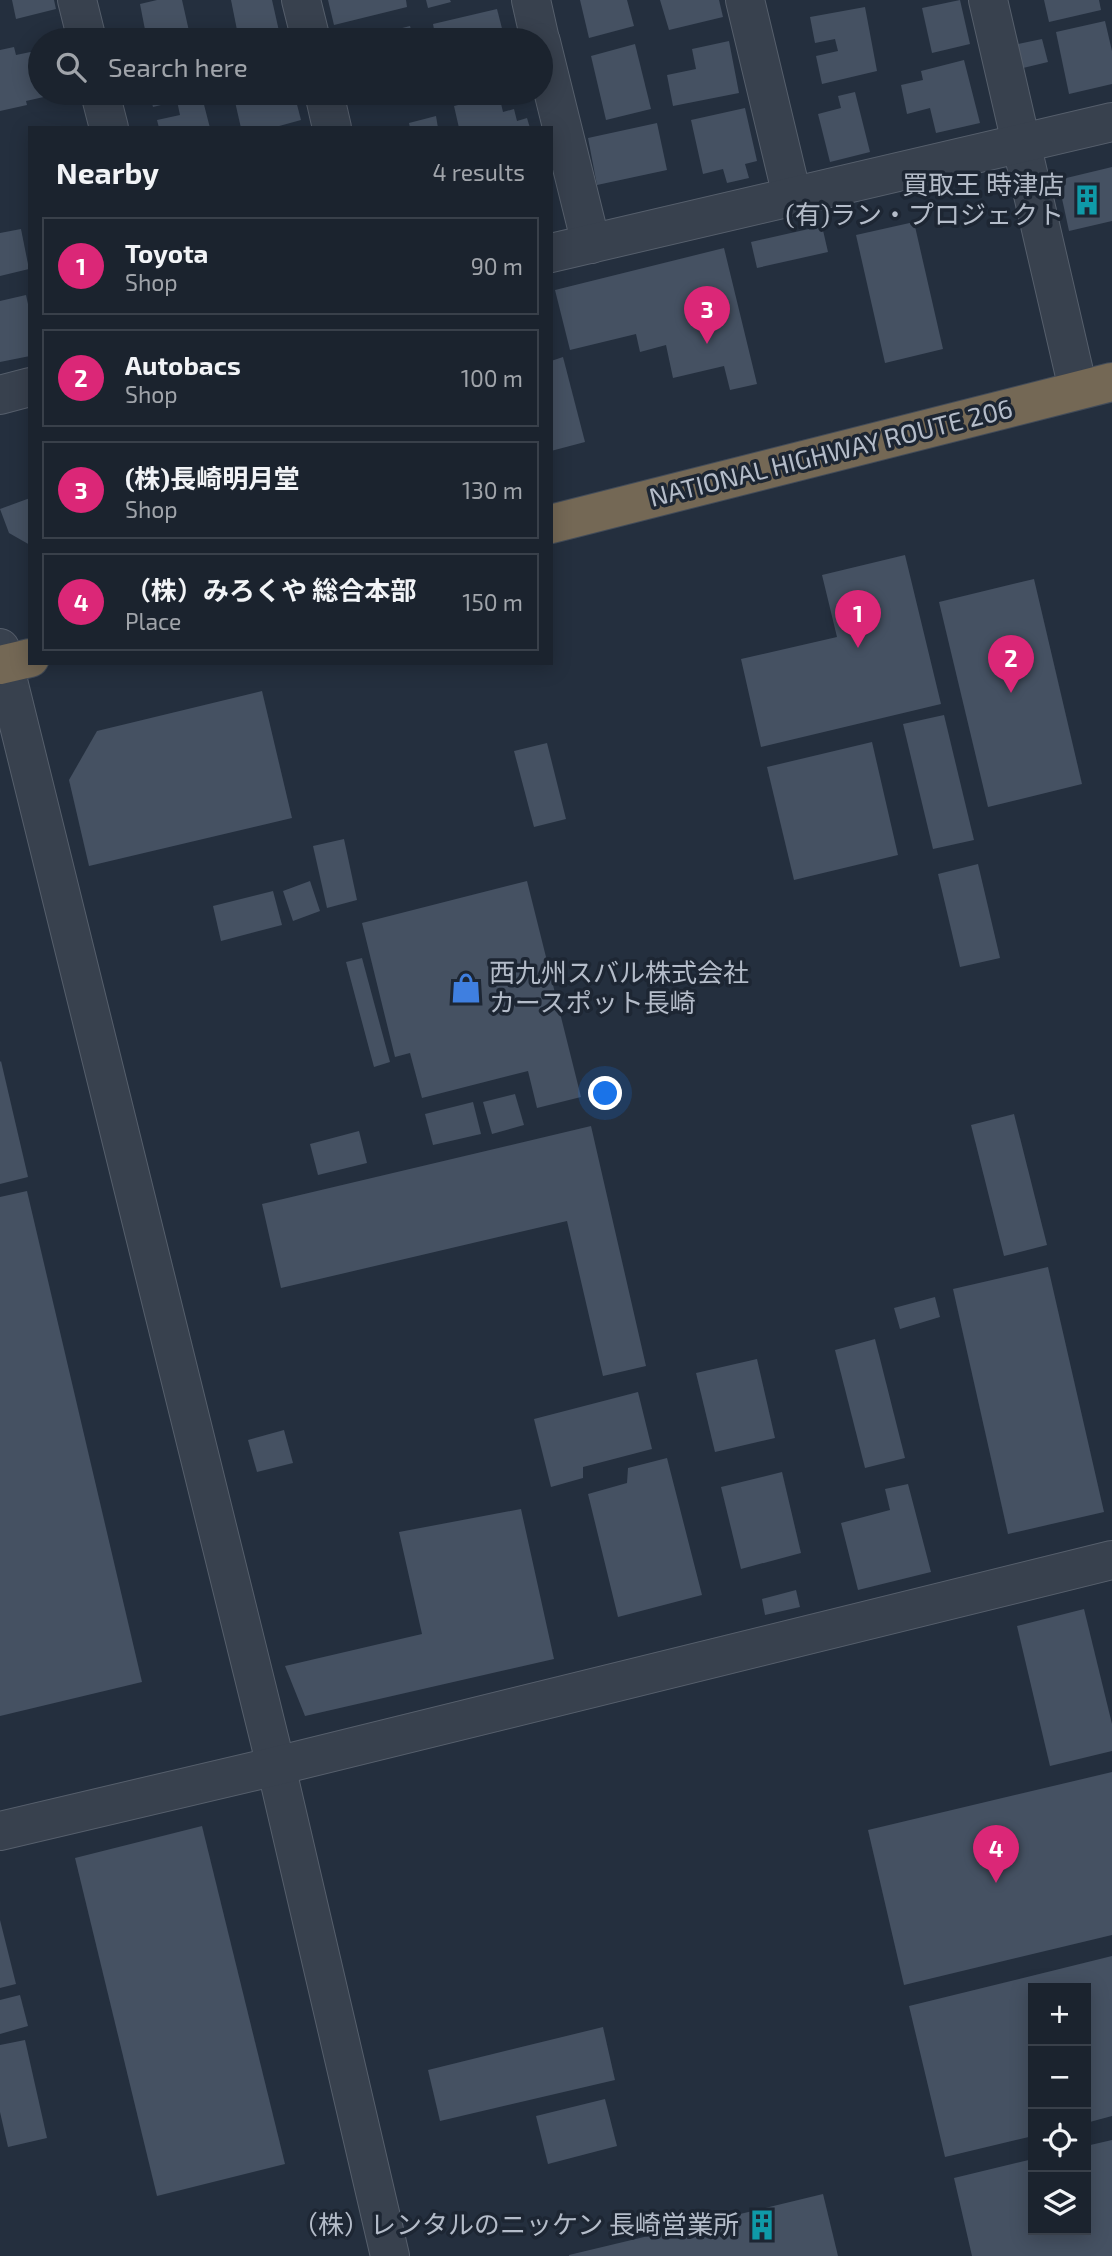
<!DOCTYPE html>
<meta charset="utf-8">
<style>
:root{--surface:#1b232e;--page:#282f3a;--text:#f1f3f6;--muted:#a0a4aa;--line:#39404a;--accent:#db2777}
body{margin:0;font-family:"Exo 2","Noto Sans JP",sans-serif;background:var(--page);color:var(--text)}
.controls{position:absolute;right:21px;bottom:21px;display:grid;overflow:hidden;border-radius:0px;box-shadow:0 4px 18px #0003}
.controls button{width:63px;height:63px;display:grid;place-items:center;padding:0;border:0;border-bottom:2px solid var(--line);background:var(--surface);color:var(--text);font:35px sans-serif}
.you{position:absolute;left:606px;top:1094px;width:24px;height:24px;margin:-18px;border:5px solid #fff;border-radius:50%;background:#1a73e8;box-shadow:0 0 0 10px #1a73e833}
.badge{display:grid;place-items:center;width:46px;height:46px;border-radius:50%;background:var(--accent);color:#fff;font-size:23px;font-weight:700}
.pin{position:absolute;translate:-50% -58px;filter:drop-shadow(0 2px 4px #0008)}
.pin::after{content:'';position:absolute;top:37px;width:24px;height:21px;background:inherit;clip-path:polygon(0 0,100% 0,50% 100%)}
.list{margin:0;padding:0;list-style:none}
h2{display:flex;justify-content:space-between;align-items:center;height:91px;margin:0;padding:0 28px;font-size:30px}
h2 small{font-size:23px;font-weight:400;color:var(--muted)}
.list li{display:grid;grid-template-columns:46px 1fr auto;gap:21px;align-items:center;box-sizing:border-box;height:98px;margin:0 14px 14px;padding:0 14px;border:2px solid var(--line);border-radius:0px}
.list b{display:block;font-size:26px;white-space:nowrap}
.list p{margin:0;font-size:23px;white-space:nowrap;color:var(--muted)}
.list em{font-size:23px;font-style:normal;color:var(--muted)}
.icon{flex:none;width:38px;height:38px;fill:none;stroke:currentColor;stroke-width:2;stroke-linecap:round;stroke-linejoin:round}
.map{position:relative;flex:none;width:1112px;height:2256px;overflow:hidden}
.search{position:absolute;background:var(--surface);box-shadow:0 4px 18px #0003;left:28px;top:28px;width:525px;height:77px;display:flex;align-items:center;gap:18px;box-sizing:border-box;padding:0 24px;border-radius:38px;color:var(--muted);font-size:26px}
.panel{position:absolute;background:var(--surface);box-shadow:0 4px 18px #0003;left:28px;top:126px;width:525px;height:539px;border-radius:0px}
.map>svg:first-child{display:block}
.building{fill:#455162}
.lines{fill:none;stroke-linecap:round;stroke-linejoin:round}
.minor-casing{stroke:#565f6c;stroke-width:40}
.highway-casing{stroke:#434c59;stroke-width:40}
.minor{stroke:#38414e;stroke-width:38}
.highway{stroke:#746855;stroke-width:38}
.labels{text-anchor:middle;stroke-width:7;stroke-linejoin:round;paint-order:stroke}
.poi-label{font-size:26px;fill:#b4bcc9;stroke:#1d2633;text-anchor:end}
.street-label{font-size:26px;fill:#b4bcc9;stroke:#1d2633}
</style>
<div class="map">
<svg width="1112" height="2256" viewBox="0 0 1112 2256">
<rect width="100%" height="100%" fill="#242f3e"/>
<g class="building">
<polygon points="12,0 54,0 56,9 16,19"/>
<polygon points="157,0 182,0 191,40 147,40 140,4"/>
<polygon points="231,0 272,0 281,40 239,40"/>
<polygon points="328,0 406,0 407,7 334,25"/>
<polygon points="426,0 450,0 451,2 428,8"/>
<polygon points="580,0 627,0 634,26 589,38"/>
<polygon points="660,0 719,0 723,17 669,30"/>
<polygon points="960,0 970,44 932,53 922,8"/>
<polygon points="1044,0 1099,0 1101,10 1049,22"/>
<polygon points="865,7 877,71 822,84 816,56 838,51 835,39 815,43 810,17"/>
<polygon points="497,9 505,40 436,40 433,24"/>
<polygon points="1105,21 1112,51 1112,84 1069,94 1056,32"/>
<polygon points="410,26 414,40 372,40 371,36"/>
<polygon points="1042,39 1048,62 1023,68 1018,44"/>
<polygon points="729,41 739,93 673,106 667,75 696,69 692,49"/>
<polygon points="635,44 651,109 606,120 591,56"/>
<polygon points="14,47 16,55 40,50 40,93 57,94 26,101 27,105 0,111 0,50"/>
<polygon points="964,60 980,123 936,133 930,108 907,114 901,85 923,80 921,71"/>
<polygon points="855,92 870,152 830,162 818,114 841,108 838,96"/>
<polygon points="149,93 201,93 210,128 159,128 157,120 180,115 177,101 153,107"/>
<polygon points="233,93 294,93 301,120 272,128 241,128"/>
<polygon points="499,95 503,112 514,109 517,121 527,118 530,128 459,128 454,106"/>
<polygon points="745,108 757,161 745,164 749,178 727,183 723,169 703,174 691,120"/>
<polygon points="436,116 438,128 410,128 409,123"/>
<polygon points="657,123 667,170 597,185 588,138"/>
<polygon points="1112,167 1112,221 1069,231 1058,180"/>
<polygon points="914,222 943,349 885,363 856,235"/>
<polygon points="822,226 828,252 757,268 751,242"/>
<polygon points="21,229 29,269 0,276 0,233"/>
<polygon points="724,248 757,384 730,390 724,366 673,378 666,345 640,352 636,334 570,350 555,290"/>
<polygon points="26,295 30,313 30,356 0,362 0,301"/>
<polygon points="563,357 585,442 551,451 551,361"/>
<polygon points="30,498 30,545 9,533 0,509"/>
<polygon points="905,555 941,704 761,747 741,659 837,637 822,575"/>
<polygon points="1034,579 1082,784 988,807 939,602"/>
<polygon points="262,691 292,818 89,866 69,780 97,731"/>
<polygon points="944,715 974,840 933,849 903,724"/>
<polygon points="872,742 898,855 794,880 767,767"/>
<polygon points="547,743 566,819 534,827 514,751"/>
<polygon points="344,839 357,900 327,908 313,846"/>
<polygon points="978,864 1000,958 960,967 938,874"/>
<polygon points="310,881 320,911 293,921 283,891"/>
<polygon points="527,881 581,1097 537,1108 528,1071 422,1098 410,1053 395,1057 362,923"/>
<polygon points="273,891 282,925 221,941 213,906"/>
<polygon points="362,958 390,1062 374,1067 346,962"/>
<polygon points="1,1061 28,1177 0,1184 0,1062"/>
<polygon points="515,1094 524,1125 492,1134 483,1102"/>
<polygon points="473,1102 481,1134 433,1145 425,1114"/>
<polygon points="1014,1114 1047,1245 1004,1256 971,1125"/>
<polygon points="591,1126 646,1366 603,1376 567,1221 281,1288 262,1204"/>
<polygon points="359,1131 367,1163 318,1175 310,1144"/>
<polygon points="27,1191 142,1682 0,1716 0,1197"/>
<polygon points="1048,1267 1104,1512 1008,1534 953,1289"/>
<polygon points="935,1297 940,1317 900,1329 894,1308"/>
<polygon points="875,1339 905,1458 865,1468 835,1350"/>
<polygon points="757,1359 775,1438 715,1452 696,1373"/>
<polygon points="638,1392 652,1449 583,1467 583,1478 551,1487 534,1419"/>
<polygon points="284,1430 293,1463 257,1472 248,1440"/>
<polygon points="667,1458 702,1595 618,1617 588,1494 627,1483 628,1468"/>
<polygon points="782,1472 801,1553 741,1569 721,1487"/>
<polygon points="908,1484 931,1572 858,1590 841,1523 890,1510 885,1489"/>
<polygon points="521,1509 554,1659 305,1716 285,1666 422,1634 399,1532"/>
<polygon points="796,1590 800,1607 765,1615 762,1599"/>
<polygon points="1084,1609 1112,1724 1112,1751 1050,1766 1017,1626"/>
<polygon points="1112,1772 1112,1935 904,1985 868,1830"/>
<polygon points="202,1826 285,2164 157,2196 75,1858"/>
<polygon points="0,1920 16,1984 0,1988"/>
<polygon points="1112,1956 1112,2116 1086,2123 1086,1988 1033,1988 1033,2136 945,2157 909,2006"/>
<polygon points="20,1995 28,2026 0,2034 0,2000"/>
<polygon points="603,2027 615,2080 440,2121 428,2070"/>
<polygon points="25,2040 47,2138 8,2147 0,2112 0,2045"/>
<polygon points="605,2099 617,2146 548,2164 536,2116"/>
<polygon points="1112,2140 1112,2256 972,2256 954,2178 1033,2159 1033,2230 1086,2230 1086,2146"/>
<polygon points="823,2194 838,2256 569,2256 569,2255"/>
</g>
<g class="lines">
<g class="minor-casing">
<g id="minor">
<polyline points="77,0 87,40"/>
<polyline points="301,0 311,40"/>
<polyline points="531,0 540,40"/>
<polyline points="745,0 792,196"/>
<polyline points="988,0 1078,389"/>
<polyline points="541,42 591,244"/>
<polyline points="100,93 109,128"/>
<polyline points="324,93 332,128"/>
<polyline points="551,253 1112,122"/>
<polyline points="0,395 30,387"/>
<polyline points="0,648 276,1766 390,2256"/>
<polyline points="0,1831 276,1766 1112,1560"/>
</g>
</g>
<g class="highway-casing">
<g id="highway">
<polyline points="551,524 1112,382"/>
<polyline points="0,665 30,658"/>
</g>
</g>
<use href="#minor" class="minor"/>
<use href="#highway" class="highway"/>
</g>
<defs>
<g id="building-bare" transform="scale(2.415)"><path d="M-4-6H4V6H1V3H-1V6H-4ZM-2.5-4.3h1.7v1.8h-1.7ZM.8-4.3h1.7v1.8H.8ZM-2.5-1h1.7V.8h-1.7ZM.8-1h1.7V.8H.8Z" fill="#0f9aa8" stroke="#1d2633" stroke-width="2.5" paint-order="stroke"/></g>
<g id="shop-bare" transform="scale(2.415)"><path d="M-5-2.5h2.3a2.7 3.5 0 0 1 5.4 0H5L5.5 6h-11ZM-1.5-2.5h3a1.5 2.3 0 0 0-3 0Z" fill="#3f7fe0" stroke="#1d2633" stroke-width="2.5" paint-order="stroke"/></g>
</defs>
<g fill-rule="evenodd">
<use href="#building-bare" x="1087" y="200"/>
<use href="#shop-bare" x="466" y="988"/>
<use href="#building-bare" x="762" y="2225"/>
</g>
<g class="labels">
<g class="poi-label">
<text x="1064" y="194">買取王 時津店<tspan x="1064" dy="30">(有)ラン・プロジェクト</tspan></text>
<text x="489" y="982" text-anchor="start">西九州スバル株式会社<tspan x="489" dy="30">カースポット長崎</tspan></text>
<text x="739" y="2234">（株）レンタルのニッケン 長崎営業所</text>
</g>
<g class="street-label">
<text transform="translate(831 453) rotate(-14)" y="9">NATIONAL HIGHWAY ROUTE 206</text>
</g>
</g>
</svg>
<div class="controls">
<button>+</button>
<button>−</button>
<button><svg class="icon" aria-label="locate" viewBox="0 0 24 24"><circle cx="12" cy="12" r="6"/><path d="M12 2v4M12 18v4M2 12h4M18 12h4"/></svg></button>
<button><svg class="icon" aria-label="layers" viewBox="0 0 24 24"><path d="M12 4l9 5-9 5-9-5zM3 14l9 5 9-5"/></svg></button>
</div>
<div class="you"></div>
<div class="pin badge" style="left:858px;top:648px">1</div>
<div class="pin badge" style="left:1011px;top:693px">2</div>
<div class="pin badge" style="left:707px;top:344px">3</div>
<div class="pin badge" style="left:996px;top:1883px">4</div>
<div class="search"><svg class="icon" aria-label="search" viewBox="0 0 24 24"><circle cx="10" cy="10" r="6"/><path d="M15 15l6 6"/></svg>Search here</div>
<section class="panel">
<h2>Nearby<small>4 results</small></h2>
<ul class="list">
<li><span class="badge">1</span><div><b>Toyota</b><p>Shop</p></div><em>90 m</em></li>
<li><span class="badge">2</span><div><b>Autobacs</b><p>Shop</p></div><em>100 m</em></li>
<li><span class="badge">3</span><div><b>(株)長崎明月堂</b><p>Shop</p></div><em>130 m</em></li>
<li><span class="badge">4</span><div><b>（株）みろくや 総合本部</b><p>Place</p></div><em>150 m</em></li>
</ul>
</section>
</div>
